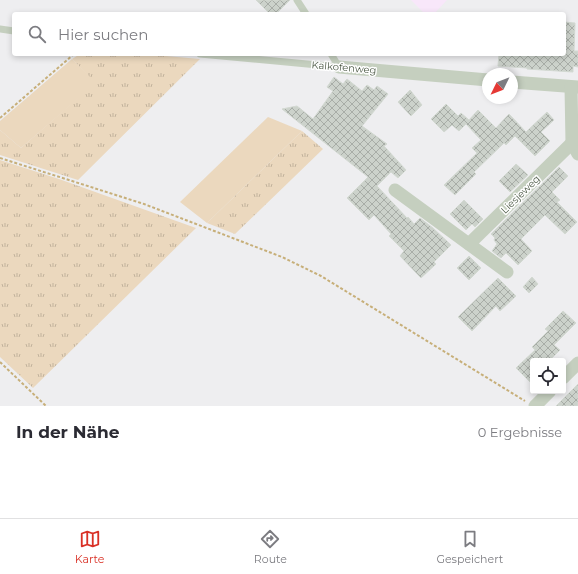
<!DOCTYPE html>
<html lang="de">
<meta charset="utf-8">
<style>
:root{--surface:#fff;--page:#f7f7f7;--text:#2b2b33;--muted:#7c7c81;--line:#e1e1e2;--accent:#d93025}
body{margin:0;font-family:Montserrat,sans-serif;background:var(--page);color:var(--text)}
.controls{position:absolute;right:12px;bottom:12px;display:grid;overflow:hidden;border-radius:4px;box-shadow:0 2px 6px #0003}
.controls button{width:36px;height:36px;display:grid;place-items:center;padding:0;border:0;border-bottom:1px solid var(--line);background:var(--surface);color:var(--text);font:20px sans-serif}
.compass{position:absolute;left:482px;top:68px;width:36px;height:36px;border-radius:50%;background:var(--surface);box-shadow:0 2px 6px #0003;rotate:227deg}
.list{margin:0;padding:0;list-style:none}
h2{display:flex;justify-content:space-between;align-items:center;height:52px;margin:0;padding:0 16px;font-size:17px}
h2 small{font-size:13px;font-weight:400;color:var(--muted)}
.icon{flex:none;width:22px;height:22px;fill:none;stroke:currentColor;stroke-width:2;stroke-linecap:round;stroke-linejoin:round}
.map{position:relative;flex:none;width:578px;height:406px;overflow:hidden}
.search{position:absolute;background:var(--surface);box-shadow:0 2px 6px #0003;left:12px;right:12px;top:12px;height:44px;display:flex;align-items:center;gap:10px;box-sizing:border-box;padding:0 14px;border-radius:4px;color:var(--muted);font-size:15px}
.sheet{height:112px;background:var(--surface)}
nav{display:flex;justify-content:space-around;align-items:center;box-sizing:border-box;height:56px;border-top:1px solid var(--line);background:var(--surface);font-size:11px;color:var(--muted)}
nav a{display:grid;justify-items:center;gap:2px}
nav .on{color:var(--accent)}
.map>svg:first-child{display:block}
.commercial{fill:#f8e7fa}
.grass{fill:url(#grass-tufts)}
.pitch{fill:#ebd8be}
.building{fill:url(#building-cross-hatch);stroke:#d3d9d2}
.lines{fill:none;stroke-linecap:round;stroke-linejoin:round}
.path{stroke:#c7af79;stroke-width:2;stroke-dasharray:3 2;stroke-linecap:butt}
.lane{stroke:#c5cfbf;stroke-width:7}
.street{stroke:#c5cfbf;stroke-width:13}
.labels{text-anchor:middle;stroke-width:3;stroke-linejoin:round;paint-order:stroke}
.street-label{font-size:10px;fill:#4d5a47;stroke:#fff}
</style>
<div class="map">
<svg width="578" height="406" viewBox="0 0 578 406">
<defs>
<pattern id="grass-tufts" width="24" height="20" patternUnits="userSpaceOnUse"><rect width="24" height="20" fill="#ebd8be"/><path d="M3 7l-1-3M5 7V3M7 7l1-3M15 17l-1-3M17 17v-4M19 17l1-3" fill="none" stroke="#c1b29c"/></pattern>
<pattern id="building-cross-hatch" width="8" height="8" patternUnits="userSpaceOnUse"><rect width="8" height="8" fill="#ccd2cb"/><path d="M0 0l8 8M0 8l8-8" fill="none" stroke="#a8ada7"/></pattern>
</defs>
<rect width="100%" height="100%" fill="#eeeef0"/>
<polygon class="commercial" points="411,0 447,0 434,14 425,14"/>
<g class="grass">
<polygon points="80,54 143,54 200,59 78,180 0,155 0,130 21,148 95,83 72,59"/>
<polygon points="302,131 323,149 235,234 207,223"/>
<polygon points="0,160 59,179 196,228 33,388 0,357"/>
</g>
<g class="pitch">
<polygon points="72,59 96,83 21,148 0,130 0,121"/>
<polygon points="268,117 302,131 207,223 180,202"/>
</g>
<g class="building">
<polygon points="256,0 290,0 276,14 270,14"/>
<polygon points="564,22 575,23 574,51 578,51 578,67 573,66 573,72 527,69 527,68 498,66 499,54 564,55"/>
<polygon points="334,77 343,84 347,79 362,91 367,85 374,90 377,86 388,94 362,126 387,144 384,146 406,170 398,178 391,172 377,186 407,218 408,217 414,224 420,218 433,228 451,245 434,262 436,264 421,278 400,256 404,251 389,236 391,234 374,215 369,220 347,198 368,177 282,109 297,106 313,119 333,91 327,87"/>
<polygon points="410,90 422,105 411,116 398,102"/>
<polygon points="446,104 458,116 461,113 469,120 478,110 496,128 509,114 526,132 547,112 554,120 541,132 550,141 535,156 515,136 506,145 504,143 474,172 476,174 455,195 444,185 477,153 472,148 481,140 466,124 459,131 452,125 444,132 431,119"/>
<polygon points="516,164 528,175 510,192 499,181"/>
<polygon points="559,167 568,176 552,192 560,200 557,202 577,222 565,234 545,215 521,239 532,251 518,265 506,253 501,258 492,251 497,244 494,240 495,238 491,234"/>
<polygon points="464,200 483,219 475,227 472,224 466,230 450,214"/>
<polygon points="469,256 481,268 469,280 457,268"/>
<polygon points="532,277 538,284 529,293 523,287"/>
<polygon points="498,278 516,296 500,311 496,306 472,331 458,317"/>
<polygon points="563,311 576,323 554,345 560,350 549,361 533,361 533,385 516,368 535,350 532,347 548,331 545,329"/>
<polygon points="578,384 578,406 556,406"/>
</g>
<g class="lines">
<g class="path">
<polyline points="0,118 74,54"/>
<polyline points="0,158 144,204 282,257 321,276 525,401"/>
<polyline points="0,362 46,406"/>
</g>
<g class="lane">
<polyline points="297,0 306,14"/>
<polyline points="0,29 14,31"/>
<polyline points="200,54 339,67"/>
<polyline points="331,54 339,67"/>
</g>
<g class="street">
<polyline points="339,67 488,80"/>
<polyline points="512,82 578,87"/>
<polyline points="571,87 572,143 578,154"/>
<polyline points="395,190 507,272"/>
<polyline points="469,244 572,143"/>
<polyline points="563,378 578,363"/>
<polyline points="535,406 550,391"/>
</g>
</g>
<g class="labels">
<g class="street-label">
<text transform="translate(344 67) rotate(5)" y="4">Kalkofenweg</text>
<text transform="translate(520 194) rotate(-44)" y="4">Liesjeweg</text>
</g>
</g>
</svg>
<div class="controls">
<button><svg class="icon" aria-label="locate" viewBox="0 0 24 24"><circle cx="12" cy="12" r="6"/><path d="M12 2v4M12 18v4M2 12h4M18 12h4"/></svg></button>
</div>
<svg class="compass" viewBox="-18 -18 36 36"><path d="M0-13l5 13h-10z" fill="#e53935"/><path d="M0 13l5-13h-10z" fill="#7c7c81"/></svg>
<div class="search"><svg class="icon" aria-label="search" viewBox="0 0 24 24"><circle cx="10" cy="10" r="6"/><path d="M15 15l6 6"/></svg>Hier suchen</div>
</div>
<section class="sheet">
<h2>In der Nähe<small>0 Ergebnisse</small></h2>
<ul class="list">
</ul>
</section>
<nav>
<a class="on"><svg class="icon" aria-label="map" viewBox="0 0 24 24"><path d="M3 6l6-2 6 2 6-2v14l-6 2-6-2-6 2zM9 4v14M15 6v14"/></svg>Karte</a>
<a><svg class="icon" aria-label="directions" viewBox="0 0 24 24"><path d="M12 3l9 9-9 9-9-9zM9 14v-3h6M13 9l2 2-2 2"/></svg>Route</a>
<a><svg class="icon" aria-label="saved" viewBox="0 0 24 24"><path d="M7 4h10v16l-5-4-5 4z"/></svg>Gespeichert</a>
</nav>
